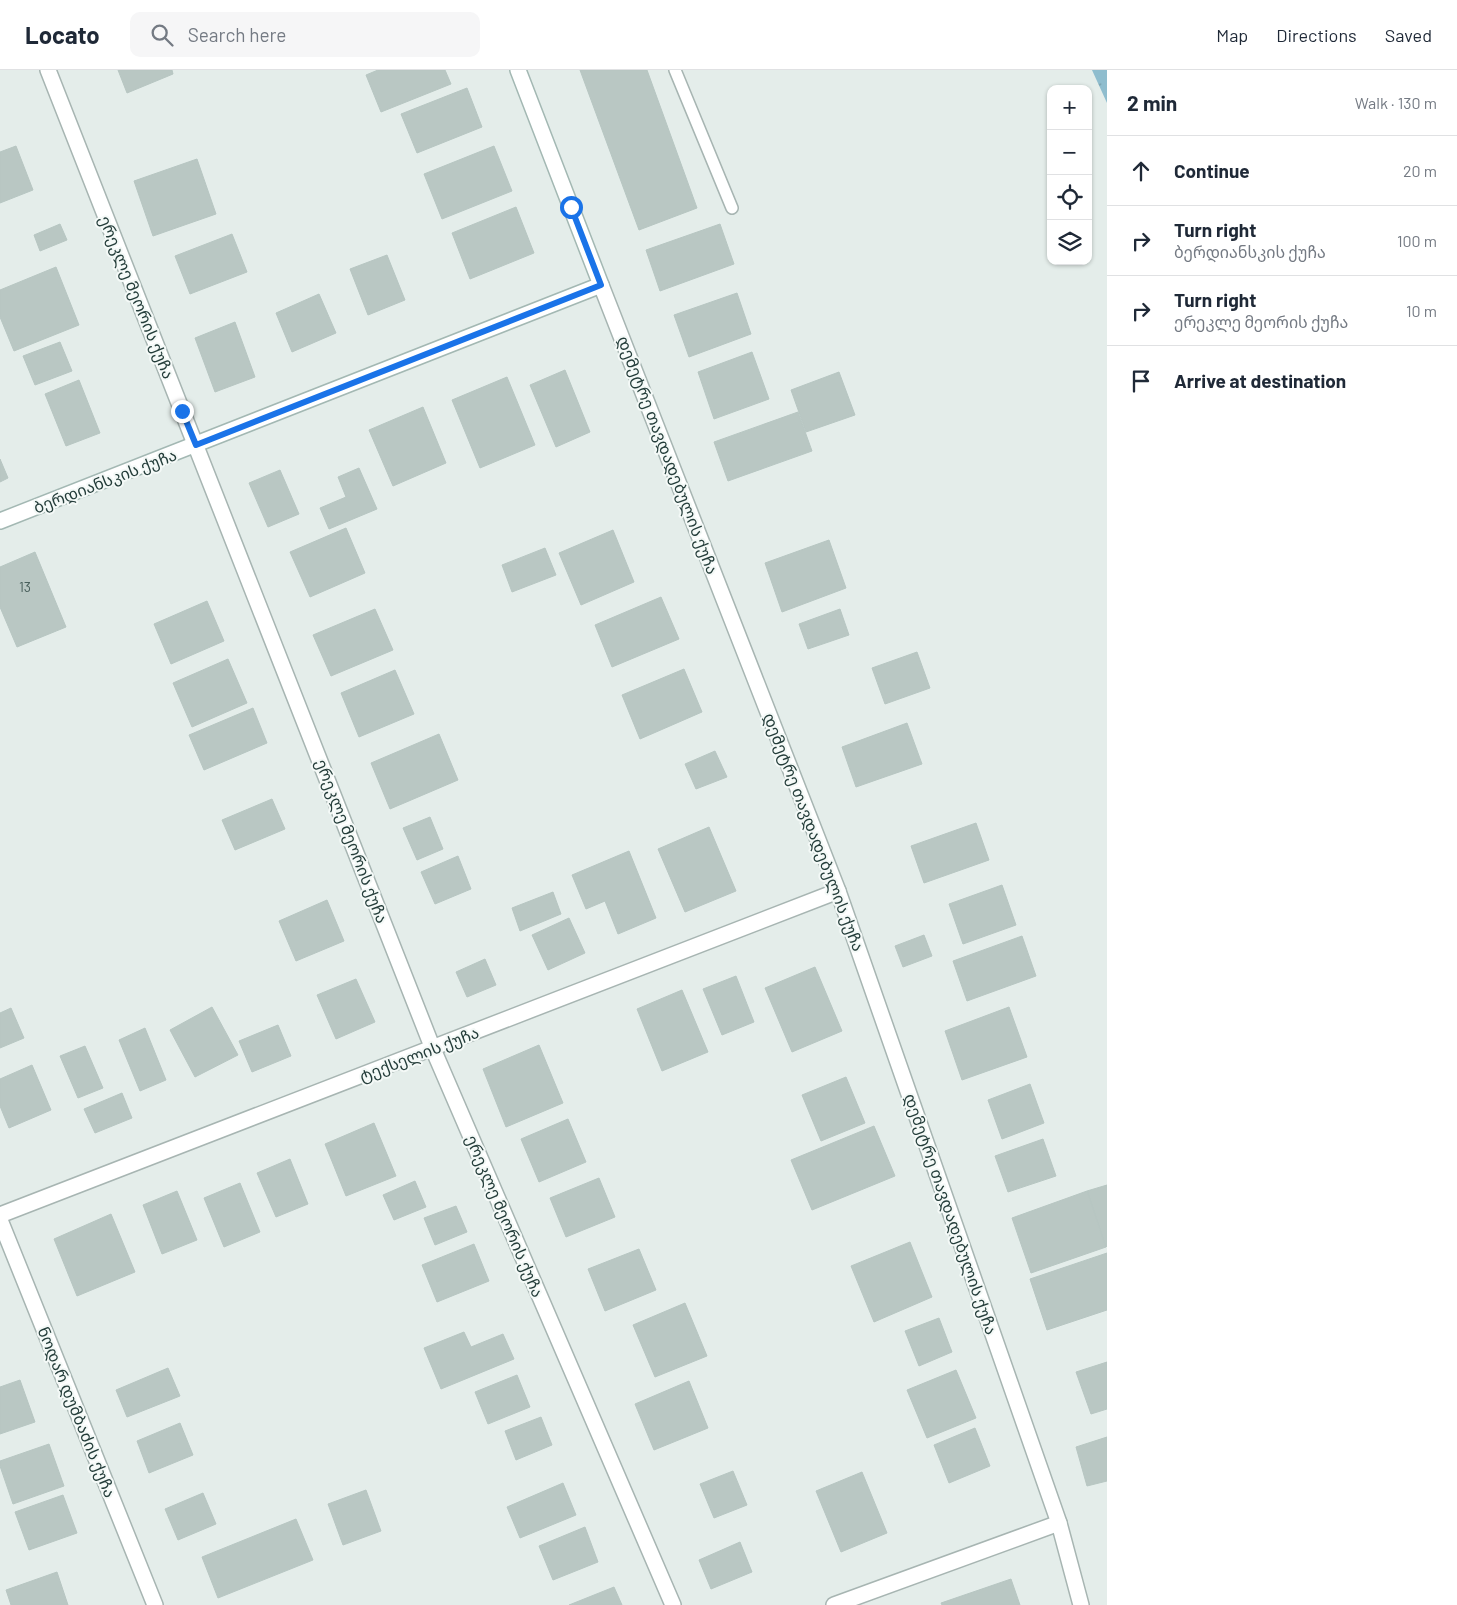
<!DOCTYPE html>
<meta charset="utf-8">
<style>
:root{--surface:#fff;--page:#f6f6f7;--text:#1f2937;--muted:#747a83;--line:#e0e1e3}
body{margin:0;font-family:Barlow,"Noto Sans Georgian",sans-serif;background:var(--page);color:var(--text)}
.controls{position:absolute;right:15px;top:15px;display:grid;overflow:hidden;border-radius:10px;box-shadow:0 1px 4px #0004}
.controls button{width:45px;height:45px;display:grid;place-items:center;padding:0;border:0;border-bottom:1px solid var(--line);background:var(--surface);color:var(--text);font:25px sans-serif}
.stop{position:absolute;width:15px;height:15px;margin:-11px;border:4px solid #1a73e8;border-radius:50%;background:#fff}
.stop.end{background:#1a73e8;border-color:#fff;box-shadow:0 1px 5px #0008}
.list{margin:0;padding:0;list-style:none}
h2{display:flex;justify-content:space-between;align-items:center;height:65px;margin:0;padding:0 20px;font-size:21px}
h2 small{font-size:16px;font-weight:400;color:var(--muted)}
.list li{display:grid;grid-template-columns:32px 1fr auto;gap:15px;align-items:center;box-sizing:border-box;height:70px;padding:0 20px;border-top:1px solid var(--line)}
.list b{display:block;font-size:19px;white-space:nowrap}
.list p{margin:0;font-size:16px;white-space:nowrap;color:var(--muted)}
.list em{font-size:16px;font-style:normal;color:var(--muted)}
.icon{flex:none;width:28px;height:28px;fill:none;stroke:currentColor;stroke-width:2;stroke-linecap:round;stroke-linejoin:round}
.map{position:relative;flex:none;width:1107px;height:1535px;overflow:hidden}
header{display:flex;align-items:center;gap:30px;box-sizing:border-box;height:70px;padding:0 25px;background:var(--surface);border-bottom:1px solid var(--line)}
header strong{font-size:24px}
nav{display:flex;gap:28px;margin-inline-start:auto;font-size:18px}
.search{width:350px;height:45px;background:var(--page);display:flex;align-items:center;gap:12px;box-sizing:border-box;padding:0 18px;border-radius:10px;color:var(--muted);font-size:19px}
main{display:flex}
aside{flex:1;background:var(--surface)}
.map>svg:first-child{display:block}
.water{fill:url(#water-ripples)}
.building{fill:#b9c7c3;stroke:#b7c6c2}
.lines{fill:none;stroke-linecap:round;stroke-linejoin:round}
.lane-casing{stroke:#a7b5b2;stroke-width:14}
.street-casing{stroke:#a7b5b2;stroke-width:18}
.secondary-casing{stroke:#a3b8b3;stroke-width:18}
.lane{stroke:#fff;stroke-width:11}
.street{stroke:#fff;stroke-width:15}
.secondary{stroke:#fff;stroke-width:15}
.route{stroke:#1a73e8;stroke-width:6}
.labels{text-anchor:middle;stroke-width:4;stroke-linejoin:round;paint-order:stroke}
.number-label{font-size:14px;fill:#49605c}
.street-label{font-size:16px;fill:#243d3a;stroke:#f4f9f7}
</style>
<header>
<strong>Locato</strong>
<div class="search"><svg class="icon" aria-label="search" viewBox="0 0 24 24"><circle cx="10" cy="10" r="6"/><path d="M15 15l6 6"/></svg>Search here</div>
<nav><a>Map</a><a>Directions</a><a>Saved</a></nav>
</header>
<main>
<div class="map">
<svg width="1107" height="1535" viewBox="0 0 1107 1535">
<defs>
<pattern id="water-ripples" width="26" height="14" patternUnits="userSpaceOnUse" patternTransform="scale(1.25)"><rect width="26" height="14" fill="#8fbdce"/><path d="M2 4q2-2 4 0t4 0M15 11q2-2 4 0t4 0" fill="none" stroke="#759ba8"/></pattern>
</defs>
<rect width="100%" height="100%" fill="#e4edea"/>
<polygon class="water" points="1092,0 1107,0 1107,33"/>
<g class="building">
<polygon points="118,0 172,0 173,4 127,23"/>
<polygon points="378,0 445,0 451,14 381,42 366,5"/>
<polygon points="580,0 647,0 697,138 639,160"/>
<polygon points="467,18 482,57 417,83 401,44"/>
<polygon points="16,76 33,120 0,133 0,82"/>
<polygon points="494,76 512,121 442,149 424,104"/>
<polygon points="197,89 216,144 153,166 134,111"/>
<polygon points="516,137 534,183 470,209 452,163"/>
<polygon points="60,154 67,170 40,181 34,165"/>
<polygon points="720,154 734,194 660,221 646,180"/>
<polygon points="232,164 247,202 190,224 175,186"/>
<polygon points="387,185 405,230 368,245 350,199"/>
<polygon points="56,197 79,255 14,281 0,247 0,220"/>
<polygon points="737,223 751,264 689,287 674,245"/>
<polygon points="319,224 336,263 292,282 276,243"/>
<polygon points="235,252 255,307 215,322 195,268"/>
<polygon points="60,272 72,301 35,315 23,286"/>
<polygon points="752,282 769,329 714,349 698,302"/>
<polygon points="565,300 590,362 556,377 530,315"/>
<polygon points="839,302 855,345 806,362 791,320"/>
<polygon points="507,307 535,375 480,398 452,330"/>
<polygon points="79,310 100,363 66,376 45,324"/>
<polygon points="423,337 446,393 393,416 369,360"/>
<polygon points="798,342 812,381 728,411 714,372"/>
<polygon points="0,389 8,408 0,412"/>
<polygon points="359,398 377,439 329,459 320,438 346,427 338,407"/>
<polygon points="280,400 299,444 268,457 249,413"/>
<polygon points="346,458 365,503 310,527 290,482"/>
<polygon points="613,460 634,512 581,535 559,483"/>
<polygon points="829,470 846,518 782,542 765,493"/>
<polygon points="545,478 556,505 512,522 502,495"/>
<polygon points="35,482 66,557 17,577 0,537 0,497"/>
<polygon points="661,527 679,569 612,597 595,555"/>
<polygon points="207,531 224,571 171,594 154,554"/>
<polygon points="375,539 393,580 331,606 313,565"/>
<polygon points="840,539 849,565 808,579 799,554"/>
<polygon points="917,582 930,618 885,634 872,598"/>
<polygon points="228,589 247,633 192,657 173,613"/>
<polygon points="684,599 702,642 640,669 622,625"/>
<polygon points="395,600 414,644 359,667 341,623"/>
<polygon points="253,638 267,673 204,700 189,665"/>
<polygon points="907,653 922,694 856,717 842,677"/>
<polygon points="439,664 458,710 390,739 371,693"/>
<polygon points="715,681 727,707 696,719 685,694"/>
<polygon points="272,729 285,759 235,780 222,750"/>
<polygon points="430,747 443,779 417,790 403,758"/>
<polygon points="976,753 989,790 924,813 911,776"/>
<polygon points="709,757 736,821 685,842 658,779"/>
<polygon points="629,781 656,848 618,864 605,831 586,839 572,805"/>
<polygon points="458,786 471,819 435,834 421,802"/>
<polygon points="1002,815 1016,855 963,874 949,834"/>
<polygon points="553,822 561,844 520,861 512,838"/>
<polygon points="327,830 344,871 296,891 279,851"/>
<polygon points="569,848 585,883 548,900 532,865"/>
<polygon points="924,865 932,886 903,897 895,876"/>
<polygon points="1022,866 1036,906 967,931 953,891"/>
<polygon points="485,889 496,915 467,927 456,902"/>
<polygon points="815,897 842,961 792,982 765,918"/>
<polygon points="736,906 754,952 722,965 703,919"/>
<polygon points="356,909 375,952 336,969 317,925"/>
<polygon points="682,920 708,982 662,1001 637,939"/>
<polygon points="212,937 238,985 195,1007 170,960"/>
<polygon points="1009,937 1027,987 962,1010 945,961"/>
<polygon points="11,938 24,968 0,978 0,943"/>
<polygon points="278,955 291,986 252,1002 239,971"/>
<polygon points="145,958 166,1010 140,1021 119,970"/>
<polygon points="539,975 563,1033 506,1057 483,999"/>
<polygon points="85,976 103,1018 78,1028 60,986"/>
<polygon points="32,995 51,1040 9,1058 0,1036 0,1009"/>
<polygon points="846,1007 865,1053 821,1071 802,1025"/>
<polygon points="1030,1014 1044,1053 1002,1069 988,1030"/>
<polygon points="122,1023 132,1048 95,1063 84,1039"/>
<polygon points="568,1049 586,1092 539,1112 521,1069"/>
<polygon points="374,1053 396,1106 346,1126 325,1074"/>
<polygon points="874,1056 895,1106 812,1140 791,1090"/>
<polygon points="1043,1069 1056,1106 1008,1122 995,1086"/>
<polygon points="290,1089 308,1134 276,1147 257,1103"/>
<polygon points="599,1108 615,1147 566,1167 550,1128"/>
<polygon points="415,1111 426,1137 394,1150 383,1125"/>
<polygon points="240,1113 260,1162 224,1177 204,1128"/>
<polygon points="1107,1115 1107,1176 1106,1177 1087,1121"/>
<polygon points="177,1121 197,1170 162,1184 143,1135"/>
<polygon points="1087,1121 1106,1177 1031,1203 1012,1148"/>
<polygon points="456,1136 467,1162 435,1175 424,1148"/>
<polygon points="111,1144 135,1202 77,1226 54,1169"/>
<polygon points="910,1172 932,1227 874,1252 851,1196"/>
<polygon points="474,1174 489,1211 437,1232 422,1195"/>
<polygon points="639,1179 656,1220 605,1241 588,1199"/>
<polygon points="1107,1183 1107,1240 1047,1260 1030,1209"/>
<polygon points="685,1233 707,1286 655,1307 633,1255"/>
<polygon points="939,1248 952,1282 919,1296 905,1261"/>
<polygon points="464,1262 471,1277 503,1264 514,1289 441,1319 424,1278"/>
<polygon points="1107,1292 1107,1339 1091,1344 1076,1302"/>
<polygon points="168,1298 180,1326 127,1347 116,1320"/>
<polygon points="956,1300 976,1348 927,1368 907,1320"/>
<polygon points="517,1305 530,1337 488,1354 475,1322"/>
<polygon points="20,1310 35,1352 0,1364 0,1317"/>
<polygon points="689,1311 708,1358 654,1380 635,1334"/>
<polygon points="541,1347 552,1375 516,1390 505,1361"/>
<polygon points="180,1353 193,1385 149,1403 137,1371"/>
<polygon points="975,1358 990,1396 949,1413 934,1375"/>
<polygon points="1107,1367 1107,1411 1087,1416 1076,1377"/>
<polygon points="49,1374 64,1416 13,1434 0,1396 0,1391"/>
<polygon points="733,1401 747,1435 714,1448 700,1414"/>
<polygon points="862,1402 887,1463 841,1482 816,1421"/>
<polygon points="563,1413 576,1445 520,1468 507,1437"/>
<polygon points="366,1420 381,1461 343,1475 328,1434"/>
<polygon points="203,1423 216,1454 178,1470 165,1439"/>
<polygon points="63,1425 77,1463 29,1480 15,1442"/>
<polygon points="296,1449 313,1490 218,1528 202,1487"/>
<polygon points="585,1457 598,1492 553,1510 539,1476"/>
<polygon points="740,1472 752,1502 711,1519 699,1490"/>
<polygon points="57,1502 68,1535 11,1535 6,1520"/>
<polygon points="1011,1509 1020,1535 942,1535 941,1533"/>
<polygon points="614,1517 622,1535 569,1535"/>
</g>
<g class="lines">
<g class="lane-casing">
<polyline id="lane" points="675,0 732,138"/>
</g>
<g class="street-casing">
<g id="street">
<polyline points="48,0 433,979 673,1535"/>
<polyline points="601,215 838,821 1059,1453 1081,1535"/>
<polyline points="0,1145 838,821"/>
<polyline points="0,1150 155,1535"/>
<polyline points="834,1535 1059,1453"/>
</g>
</g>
<g class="secondary-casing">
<polyline id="secondary" points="0,451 601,215 518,0"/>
</g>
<use href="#lane" class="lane"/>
<use href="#street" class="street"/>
<use href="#secondary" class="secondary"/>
</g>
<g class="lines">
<polyline class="route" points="182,341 196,375 601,215 571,137"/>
</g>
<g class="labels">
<g class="number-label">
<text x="25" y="522">13</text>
</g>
<g class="street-label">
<text transform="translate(137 227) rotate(68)" y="6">ერეკლე მეორის ქუჩა</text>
<text transform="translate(668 385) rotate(69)" y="6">დემეტრე თავდადებულის ქუჩა</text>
<text transform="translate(105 411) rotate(-21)" y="6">ბერდიანსკის ქუჩა</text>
<text transform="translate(814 762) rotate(69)" y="6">დემეტრე თავდადებულის ქუჩა</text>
<text transform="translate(352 771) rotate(69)" y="6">ერეკლე მეორის ქუჩა</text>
<text transform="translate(419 984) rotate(-21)" y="6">ტექსელის ქუჩა</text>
<text transform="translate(951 1144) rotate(71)" y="6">დემეტრე თავდადებულის ქუჩა</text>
<text transform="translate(505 1146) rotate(67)" y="6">ერეკლე მეორის ქუჩა</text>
<text transform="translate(77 1342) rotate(68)" y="6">ნოდარ დუმბაძის ქუჩა</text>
</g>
</g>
</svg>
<div class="controls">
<button>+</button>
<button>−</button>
<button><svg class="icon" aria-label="locate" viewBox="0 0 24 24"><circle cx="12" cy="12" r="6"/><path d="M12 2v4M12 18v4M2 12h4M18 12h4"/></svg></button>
<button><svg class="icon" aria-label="layers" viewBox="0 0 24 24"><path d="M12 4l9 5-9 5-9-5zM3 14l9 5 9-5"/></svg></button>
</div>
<div class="stop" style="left:571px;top:137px"></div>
<div class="stop end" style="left:182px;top:341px"></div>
</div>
<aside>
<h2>2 min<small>Walk · 130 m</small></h2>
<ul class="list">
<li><svg class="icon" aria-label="ahead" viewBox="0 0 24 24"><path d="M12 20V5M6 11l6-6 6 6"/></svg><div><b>Continue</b></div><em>20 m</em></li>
<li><svg class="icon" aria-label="right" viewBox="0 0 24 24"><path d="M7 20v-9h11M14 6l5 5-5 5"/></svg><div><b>Turn right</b><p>ბერდიანსკის ქუჩა</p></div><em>100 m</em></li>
<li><svg class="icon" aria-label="right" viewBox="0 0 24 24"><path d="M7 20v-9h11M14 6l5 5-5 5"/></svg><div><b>Turn right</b><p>ერეკლე მეორის ქუჩა</p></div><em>10 m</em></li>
<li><svg class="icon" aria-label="arrive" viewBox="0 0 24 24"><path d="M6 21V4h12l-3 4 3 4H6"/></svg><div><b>Arrive at destination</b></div></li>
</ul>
</aside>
</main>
